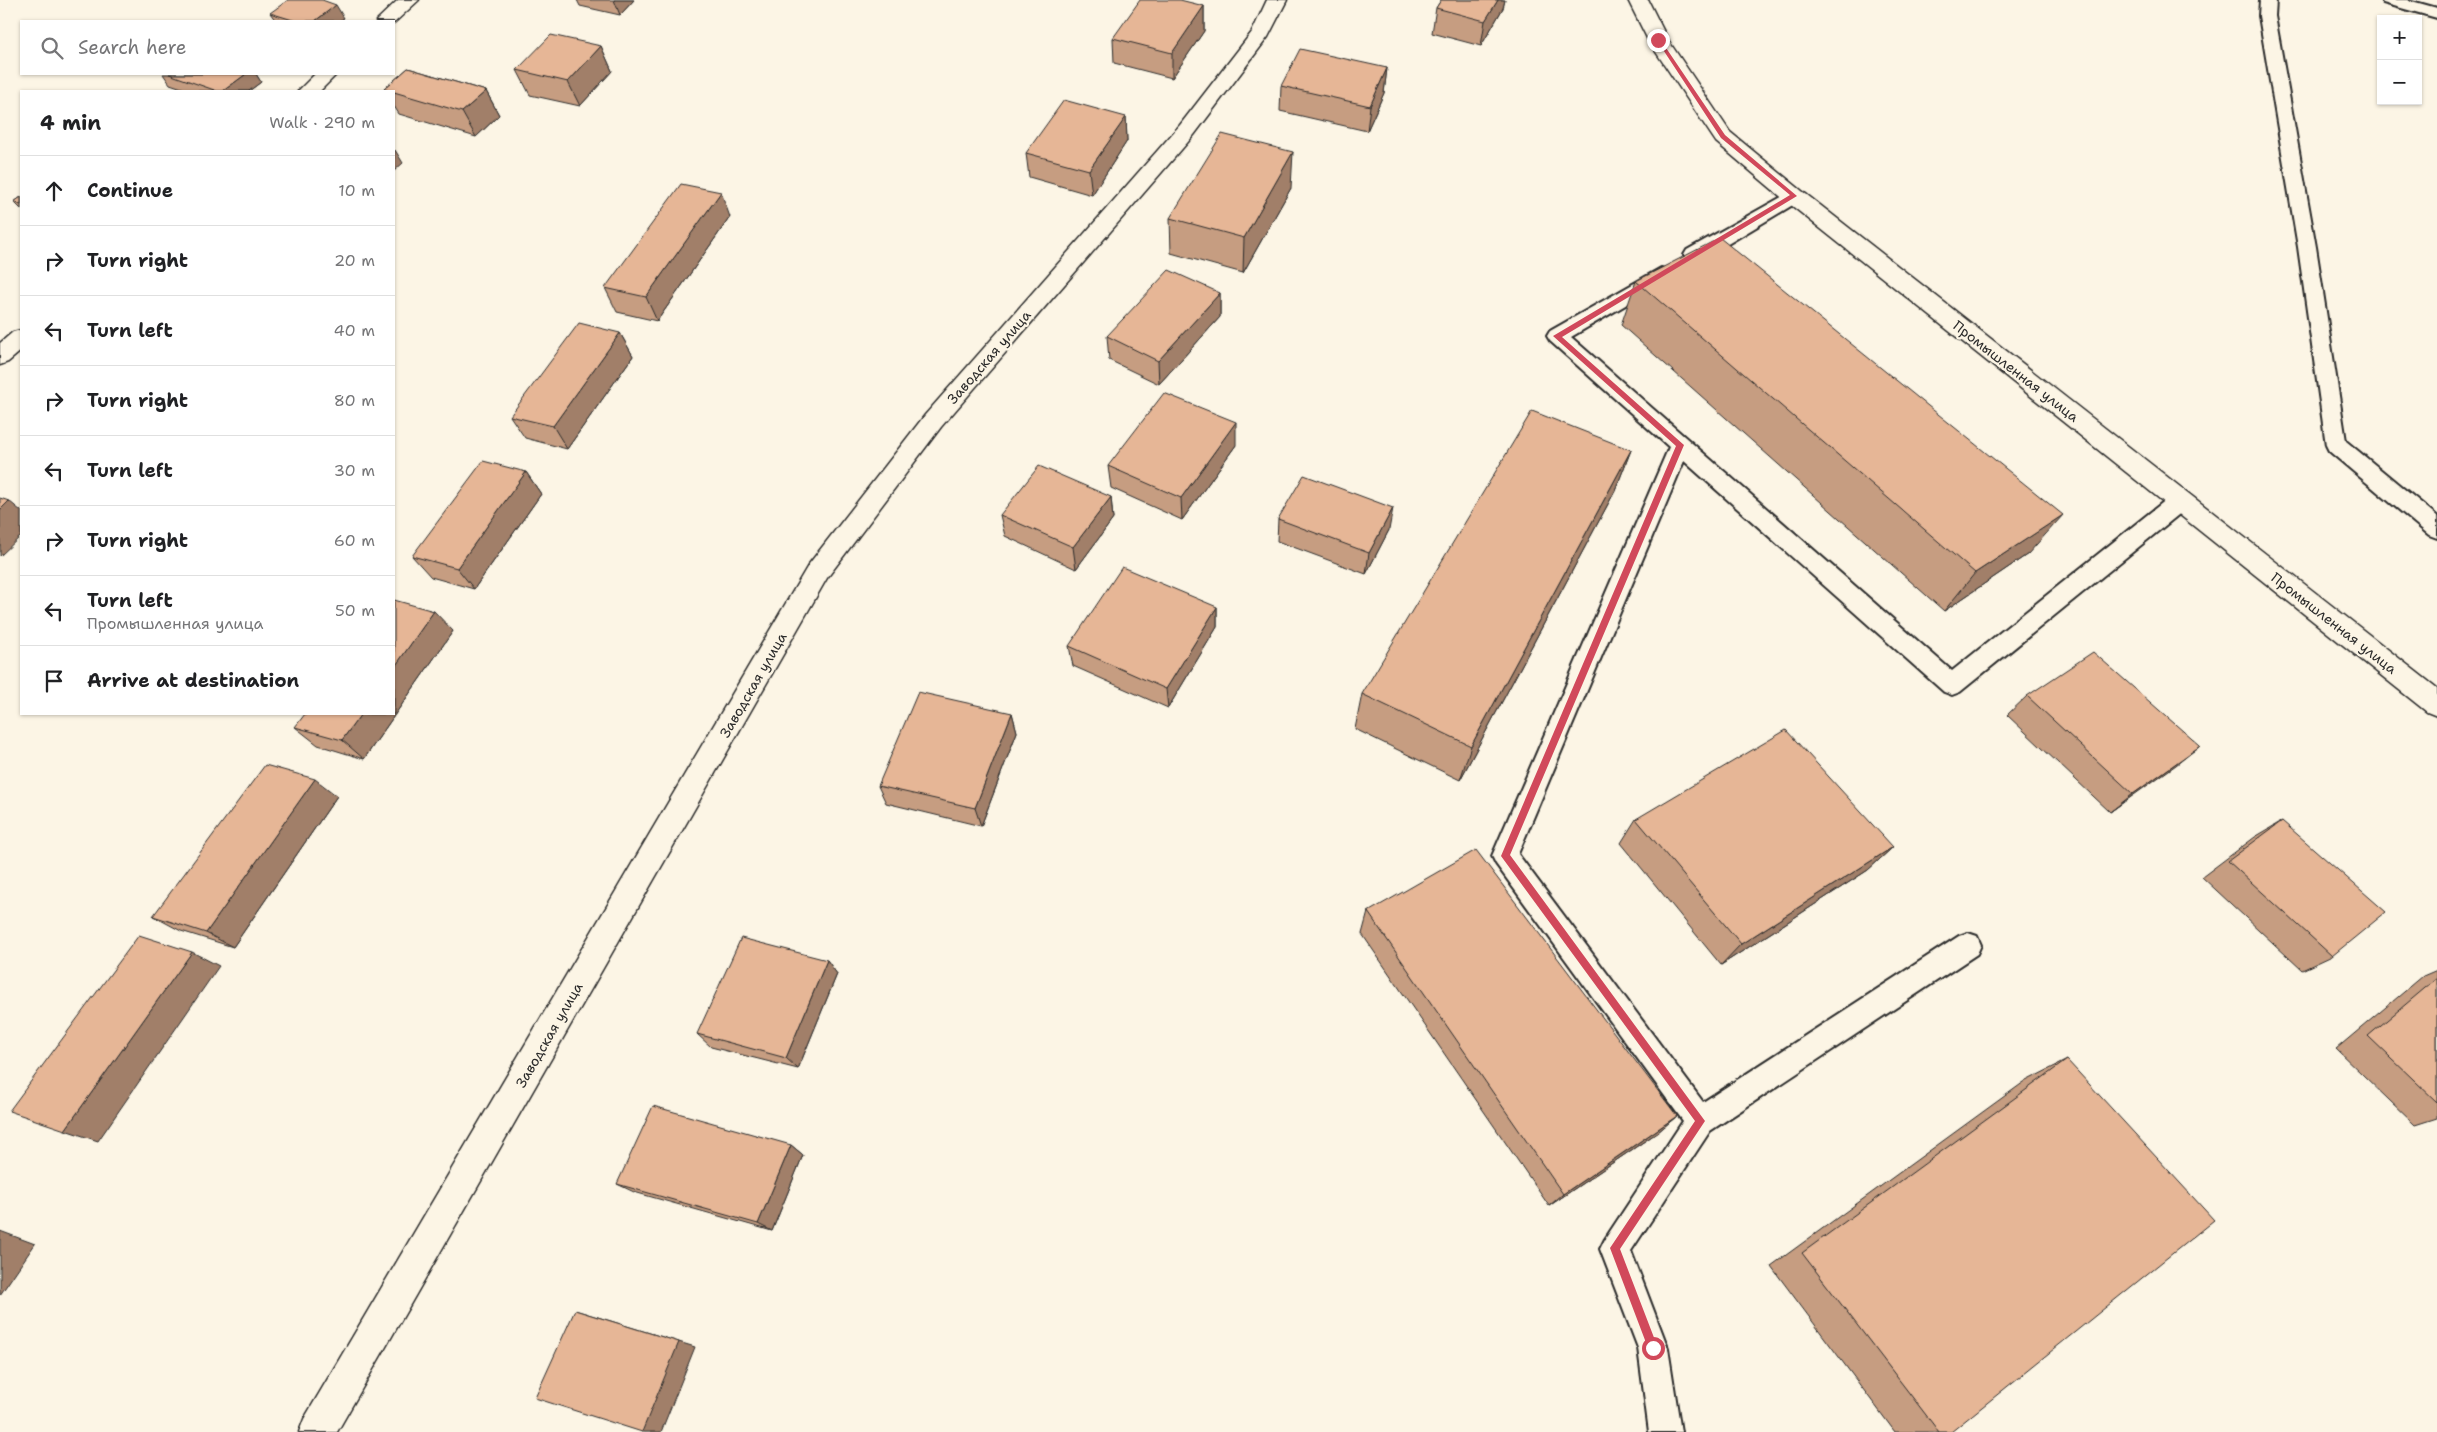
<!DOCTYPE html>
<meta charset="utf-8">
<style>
:root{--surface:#fff;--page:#f2f2f2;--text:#202124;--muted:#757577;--line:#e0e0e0}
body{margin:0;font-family:"Shantell Sans",sans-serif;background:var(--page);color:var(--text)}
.controls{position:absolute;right:15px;top:15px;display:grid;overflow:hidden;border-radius:0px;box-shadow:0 1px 4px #0004}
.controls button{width:45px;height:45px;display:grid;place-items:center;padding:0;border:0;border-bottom:1px solid var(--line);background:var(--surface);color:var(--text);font:25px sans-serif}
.stop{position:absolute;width:15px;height:15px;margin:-11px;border:4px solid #d1495b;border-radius:50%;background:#fff}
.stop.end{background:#d1495b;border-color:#fff;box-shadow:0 1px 5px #0008}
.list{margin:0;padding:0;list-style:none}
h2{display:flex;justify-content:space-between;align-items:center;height:65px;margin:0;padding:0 20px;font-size:21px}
h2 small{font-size:16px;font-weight:400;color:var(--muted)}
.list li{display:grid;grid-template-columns:32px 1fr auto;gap:15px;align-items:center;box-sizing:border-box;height:70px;padding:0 20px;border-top:1px solid var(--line)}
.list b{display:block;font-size:19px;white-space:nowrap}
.list p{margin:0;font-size:16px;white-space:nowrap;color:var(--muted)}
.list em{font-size:16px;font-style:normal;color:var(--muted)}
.icon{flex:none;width:28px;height:28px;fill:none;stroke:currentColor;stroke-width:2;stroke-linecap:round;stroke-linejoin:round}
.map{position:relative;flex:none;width:2437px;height:1432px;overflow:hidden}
.search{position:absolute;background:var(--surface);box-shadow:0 1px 4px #0004;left:20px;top:20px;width:375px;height:55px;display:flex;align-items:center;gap:12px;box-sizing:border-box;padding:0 18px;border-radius:0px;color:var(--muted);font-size:19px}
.panel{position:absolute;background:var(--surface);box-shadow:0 1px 4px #0004;left:20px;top:90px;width:375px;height:625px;border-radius:0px}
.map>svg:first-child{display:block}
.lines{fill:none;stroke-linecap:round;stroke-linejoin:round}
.lane-casing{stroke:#2b2b2b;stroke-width:4}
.street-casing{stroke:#2b2b2b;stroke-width:3}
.lane{fill:#fcf5e5;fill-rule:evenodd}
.street{fill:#fcf5e5;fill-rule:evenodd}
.wall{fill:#c69d81;stroke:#2b2b2b}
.shaded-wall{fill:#a17f69;stroke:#2b2b2b}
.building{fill:#e6b696;stroke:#2b2b2b}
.route{fill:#d1495b}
.labels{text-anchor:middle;stroke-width:4.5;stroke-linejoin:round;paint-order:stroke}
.street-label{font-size:14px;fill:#2b2b2b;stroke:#fcf5e5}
</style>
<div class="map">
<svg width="2437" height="1432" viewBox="0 0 2437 1432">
<rect width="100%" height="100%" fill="#fcf5e5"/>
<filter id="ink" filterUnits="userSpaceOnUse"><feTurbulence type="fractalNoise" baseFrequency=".02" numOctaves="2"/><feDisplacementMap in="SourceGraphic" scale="10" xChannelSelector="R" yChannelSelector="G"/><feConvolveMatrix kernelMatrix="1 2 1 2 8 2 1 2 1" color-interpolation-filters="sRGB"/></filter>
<g filter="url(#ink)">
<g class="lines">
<g class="lane-casing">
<g id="lane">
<polygon points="2260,0 2276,0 2275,16 2316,247 2346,441 2437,516 2437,538 2429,535 2329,451 2326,445 2298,247 2259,16"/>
<polygon points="2381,0 2408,0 2437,8 2437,18 2383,3"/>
<polygon points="1794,190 1801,192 1803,196 1801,200 1701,260 1694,262 1687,260 1684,255 1687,250"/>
<polygon points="1661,268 1668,270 1671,275 1668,280 1571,337 1952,671 2172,495 2180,493 2188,495 2191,501 2188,507 1960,692 1952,695 1944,692 1684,461 1518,854 1703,1102 1959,936 1968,933 1977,936 1981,945 1977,954 1710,1131 1631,1251 1668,1348 1681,1432 1649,1432 1638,1348 1600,1249 1605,1239 1683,1121 1496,864 1492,856 1669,447 1550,341 1547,336 1550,331"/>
</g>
</g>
<g class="street-casing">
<g id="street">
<polygon points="398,0 419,0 394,23 394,21 376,21"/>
<polygon points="1267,0 1287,0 1268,37 1194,135 941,427 827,578 337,1432 299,1432 304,1419 809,564 925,415 1180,125 1252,32"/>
<polygon points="1628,0 1648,0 1668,40 1730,132 1802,191 2437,688 2437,716 2427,712 1786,201 1716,142 1648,40"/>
<polygon points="315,74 337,74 320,91 298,91"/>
<polygon points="21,330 21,351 8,362 0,365 0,343 13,332"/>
</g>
</g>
<use href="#lane" class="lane"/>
<use href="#street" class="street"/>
</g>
<g class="wall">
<polygon points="577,0 634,0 620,15 580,6"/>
<polygon points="1441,0 1505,0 1503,8 1481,46 1432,33 1436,8"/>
<polygon points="1204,6 1204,31 1172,78 1114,63 1113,38"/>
<polygon points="270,13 344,18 339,21 276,21"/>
<polygon points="601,46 612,71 580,106 530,95 517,70"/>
<polygon points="408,68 486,91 499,115 476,137 399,114 394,106 394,91 385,91 384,89"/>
<polygon points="1387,68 1384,93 1367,131 1280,111 1281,86"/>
<polygon points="163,74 256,74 261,82 249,91 191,91 170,84"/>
<polygon points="1126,117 1127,141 1092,195 1029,177 1026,153"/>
<polygon points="1291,188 1243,273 1171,253 1170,218"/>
<polygon points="21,197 21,209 14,202"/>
<polygon points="730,217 657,321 617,312 605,288"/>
<polygon points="1636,281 2028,554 1944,611 1621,325"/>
<polygon points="1220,293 1220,317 1159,384 1109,360 1107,336"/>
<polygon points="620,333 633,356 567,449 525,438 510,416"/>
<polygon points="1236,445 1182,520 1111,488 1108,466"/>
<polygon points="1631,450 1615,491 1460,780 1355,729 1362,694"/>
<polygon points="526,472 541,494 474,589 431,577 412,556"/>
<polygon points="1111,497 1113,519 1076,569 1005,536 1000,515"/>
<polygon points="1278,519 1389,530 1366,574 1277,541"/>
<polygon points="1217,607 1217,627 1168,708 1073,666 1069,646"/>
<polygon points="453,631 364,759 318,745 295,727"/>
<polygon points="2027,696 2200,746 2110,812 2007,715"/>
<polygon points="1012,713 1017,732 981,826 886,803 878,786"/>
<polygon points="337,796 233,947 181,931 153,916"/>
<polygon points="1636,819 1893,847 1868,870 1721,965 1621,843"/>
<polygon points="2282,821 2332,956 2302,970 2202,877 2255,837"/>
<polygon points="1368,912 1677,1116 1658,1132 1549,1206 1362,934"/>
<polygon points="827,960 837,974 798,1069 711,1047 697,1034"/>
<polygon points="2437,970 2437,1118 2415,1125 2336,1049 2423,976"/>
<polygon points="2067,1060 1951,1432 1895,1432 1771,1266 2024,1082"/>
<polygon points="791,1145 803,1155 772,1231 634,1192 617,1184"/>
</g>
<g class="shaded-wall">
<polygon points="614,0 634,0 620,15"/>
<polygon points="1498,0 1505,0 1503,8 1481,46 1485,21"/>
<polygon points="336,5 344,18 339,21 315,21"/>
<polygon points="1204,6 1204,31 1172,78 1172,53"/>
<polygon points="601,46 612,71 580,106 568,82"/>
<polygon points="1387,68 1384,93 1367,131 1370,106"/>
<polygon points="246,74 256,74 261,82 249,91 223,91"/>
<polygon points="486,91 499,115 476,137 462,112"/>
<polygon points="1126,117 1127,141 1092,195 1089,170"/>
<polygon points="395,150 403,163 394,171 394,152"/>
<polygon points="1293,152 1291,188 1243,273 1244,238"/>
<polygon points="721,192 730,217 657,321 646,297"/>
<polygon points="1220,293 1220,317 1159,384 1158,361"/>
<polygon points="620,333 633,356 567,449 553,426"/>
<polygon points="1236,422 1236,445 1182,520 1181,498"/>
<polygon points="1631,450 1615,491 1460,780 1471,746"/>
<polygon points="526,472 541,494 474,589 457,568"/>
<polygon points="1111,497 1113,519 1076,569 1073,547"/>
<polygon points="9,501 21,511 21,536 0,556 0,510"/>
<polygon points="1393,508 1389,530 1366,574 1369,553"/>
<polygon points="2063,515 2028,554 1944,611 1975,573"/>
<polygon points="1217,607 1217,627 1168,708 1166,689"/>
<polygon points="434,611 453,631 364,759 342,740 361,714 394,714 394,668"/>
<polygon points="1012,713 1017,732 981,826 975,808"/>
<polygon points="2200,746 2176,765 2110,812 2133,794"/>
<polygon points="315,779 337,796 233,947 206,933"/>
<polygon points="1893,847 1868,870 1721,965 1741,944"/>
<polygon points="192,952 219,966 98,1141 65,1130"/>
<polygon points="827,960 837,974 798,1069 786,1058"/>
<polygon points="1677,1116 1658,1132 1549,1206 1563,1194"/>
<polygon points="791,1145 803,1155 772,1231 758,1224"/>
<polygon points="0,1231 35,1244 0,1295"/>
<polygon points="575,1310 695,1347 661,1432 642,1432"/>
</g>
<g class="building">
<polygon points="288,0 322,0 336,5 315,21 296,21 270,13"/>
<polygon points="1140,0 1180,0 1204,6 1172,53 1113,38"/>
<polygon points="1441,0 1498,0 1485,21 1436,8"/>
<polygon points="551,35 601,46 568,82 517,70"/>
<polygon points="1300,49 1387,68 1370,106 1281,86"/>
<polygon points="408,68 486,91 462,112 394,92 394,91 390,91 384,89"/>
<polygon points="169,74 246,74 223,91 217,91"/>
<polygon points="1064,100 1126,117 1089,170 1026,153"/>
<polygon points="1222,134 1293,152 1244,238 1170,218"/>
<polygon points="681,184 721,192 646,297 605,288"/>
<polygon points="21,197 21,205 14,202"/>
<polygon points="1720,238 2063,515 1975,573 1636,281"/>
<polygon points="1169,270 1220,293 1158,361 1107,336"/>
<polygon points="579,323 620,333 553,426 510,416"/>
<polygon points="1164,393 1236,422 1181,498 1108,466"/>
<polygon points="1532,411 1631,450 1471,746 1362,694"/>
<polygon points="483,461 526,472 457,568 412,556"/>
<polygon points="1039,466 1111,497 1073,547 1000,515"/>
<polygon points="1304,475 1393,508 1369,553 1278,519"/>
<polygon points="0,498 9,501 0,510"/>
<polygon points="1122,567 1217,607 1166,689 1069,646"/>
<polygon points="394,600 434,611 394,668"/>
<polygon points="2093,652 2200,746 2133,794 2027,696"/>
<polygon points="918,692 1012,713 975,808 878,786"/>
<polygon points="305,714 361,714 342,740 295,727"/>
<polygon points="1786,730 1893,847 1741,944 1636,819"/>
<polygon points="265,765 315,779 206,933 153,916"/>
<polygon points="2282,821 2386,912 2332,956 2228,861"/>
<polygon points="1476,850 1677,1116 1563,1194 1368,912"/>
<polygon points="139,935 192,952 65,1130 9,1111"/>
<polygon points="741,938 827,960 786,1058 697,1034"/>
<polygon points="2437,978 2437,1102 2368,1036"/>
<polygon points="2067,1060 2214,1220 1951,1432 1939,1432 1802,1253"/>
<polygon points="653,1106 791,1145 758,1224 617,1184"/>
<polygon points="575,1310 679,1342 642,1432 535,1398"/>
</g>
</g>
<polygon class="route" points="1656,39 1660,39 1725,135 1797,196 1562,337 1684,445 1510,855 1705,1121 1620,1249 1658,1348 1653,1353 1648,1348 1610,1248 1695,1121 1501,856 1676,446 1553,336 1790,195 1721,138"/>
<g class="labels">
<g class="street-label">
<text transform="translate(989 357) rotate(-49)" y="5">Заводская улица</text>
<text transform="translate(2016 371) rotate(38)" y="5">Промышленная улица</text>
<text transform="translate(2334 623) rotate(38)" y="5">Промышленная улица</text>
<text transform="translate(753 685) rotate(-60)" y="5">Заводская улица</text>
<text transform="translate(549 1035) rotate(-60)" y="5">Заводская улица</text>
</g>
</g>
</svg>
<div class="controls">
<button>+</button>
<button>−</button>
</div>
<div class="stop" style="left:1653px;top:1348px"></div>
<div class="stop end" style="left:1658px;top:40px"></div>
<div class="search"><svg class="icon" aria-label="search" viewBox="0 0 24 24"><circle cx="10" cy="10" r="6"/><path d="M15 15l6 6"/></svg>Search here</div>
<section class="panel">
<h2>4 min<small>Walk · 290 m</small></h2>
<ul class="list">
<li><svg class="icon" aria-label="ahead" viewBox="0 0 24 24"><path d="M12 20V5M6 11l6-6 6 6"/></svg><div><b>Continue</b></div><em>10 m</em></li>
<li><svg class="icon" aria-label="right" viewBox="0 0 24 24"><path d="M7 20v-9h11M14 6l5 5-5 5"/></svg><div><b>Turn right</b></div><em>20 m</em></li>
<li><svg class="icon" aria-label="left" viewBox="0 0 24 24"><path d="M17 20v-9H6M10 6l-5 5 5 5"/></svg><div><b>Turn left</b></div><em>40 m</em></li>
<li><svg class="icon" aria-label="right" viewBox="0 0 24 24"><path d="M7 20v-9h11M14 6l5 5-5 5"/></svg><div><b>Turn right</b></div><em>80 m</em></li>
<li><svg class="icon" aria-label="left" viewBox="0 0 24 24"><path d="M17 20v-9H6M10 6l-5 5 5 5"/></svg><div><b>Turn left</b></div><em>30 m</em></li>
<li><svg class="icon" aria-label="right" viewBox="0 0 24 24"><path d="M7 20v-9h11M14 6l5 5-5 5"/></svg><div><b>Turn right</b></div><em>60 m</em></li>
<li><svg class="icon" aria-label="left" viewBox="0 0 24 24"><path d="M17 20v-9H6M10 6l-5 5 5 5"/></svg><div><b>Turn left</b><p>Промышленная улица</p></div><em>50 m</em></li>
<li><svg class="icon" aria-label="arrive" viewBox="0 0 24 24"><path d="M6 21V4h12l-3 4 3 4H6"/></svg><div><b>Arrive at destination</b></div></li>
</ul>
</section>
</div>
